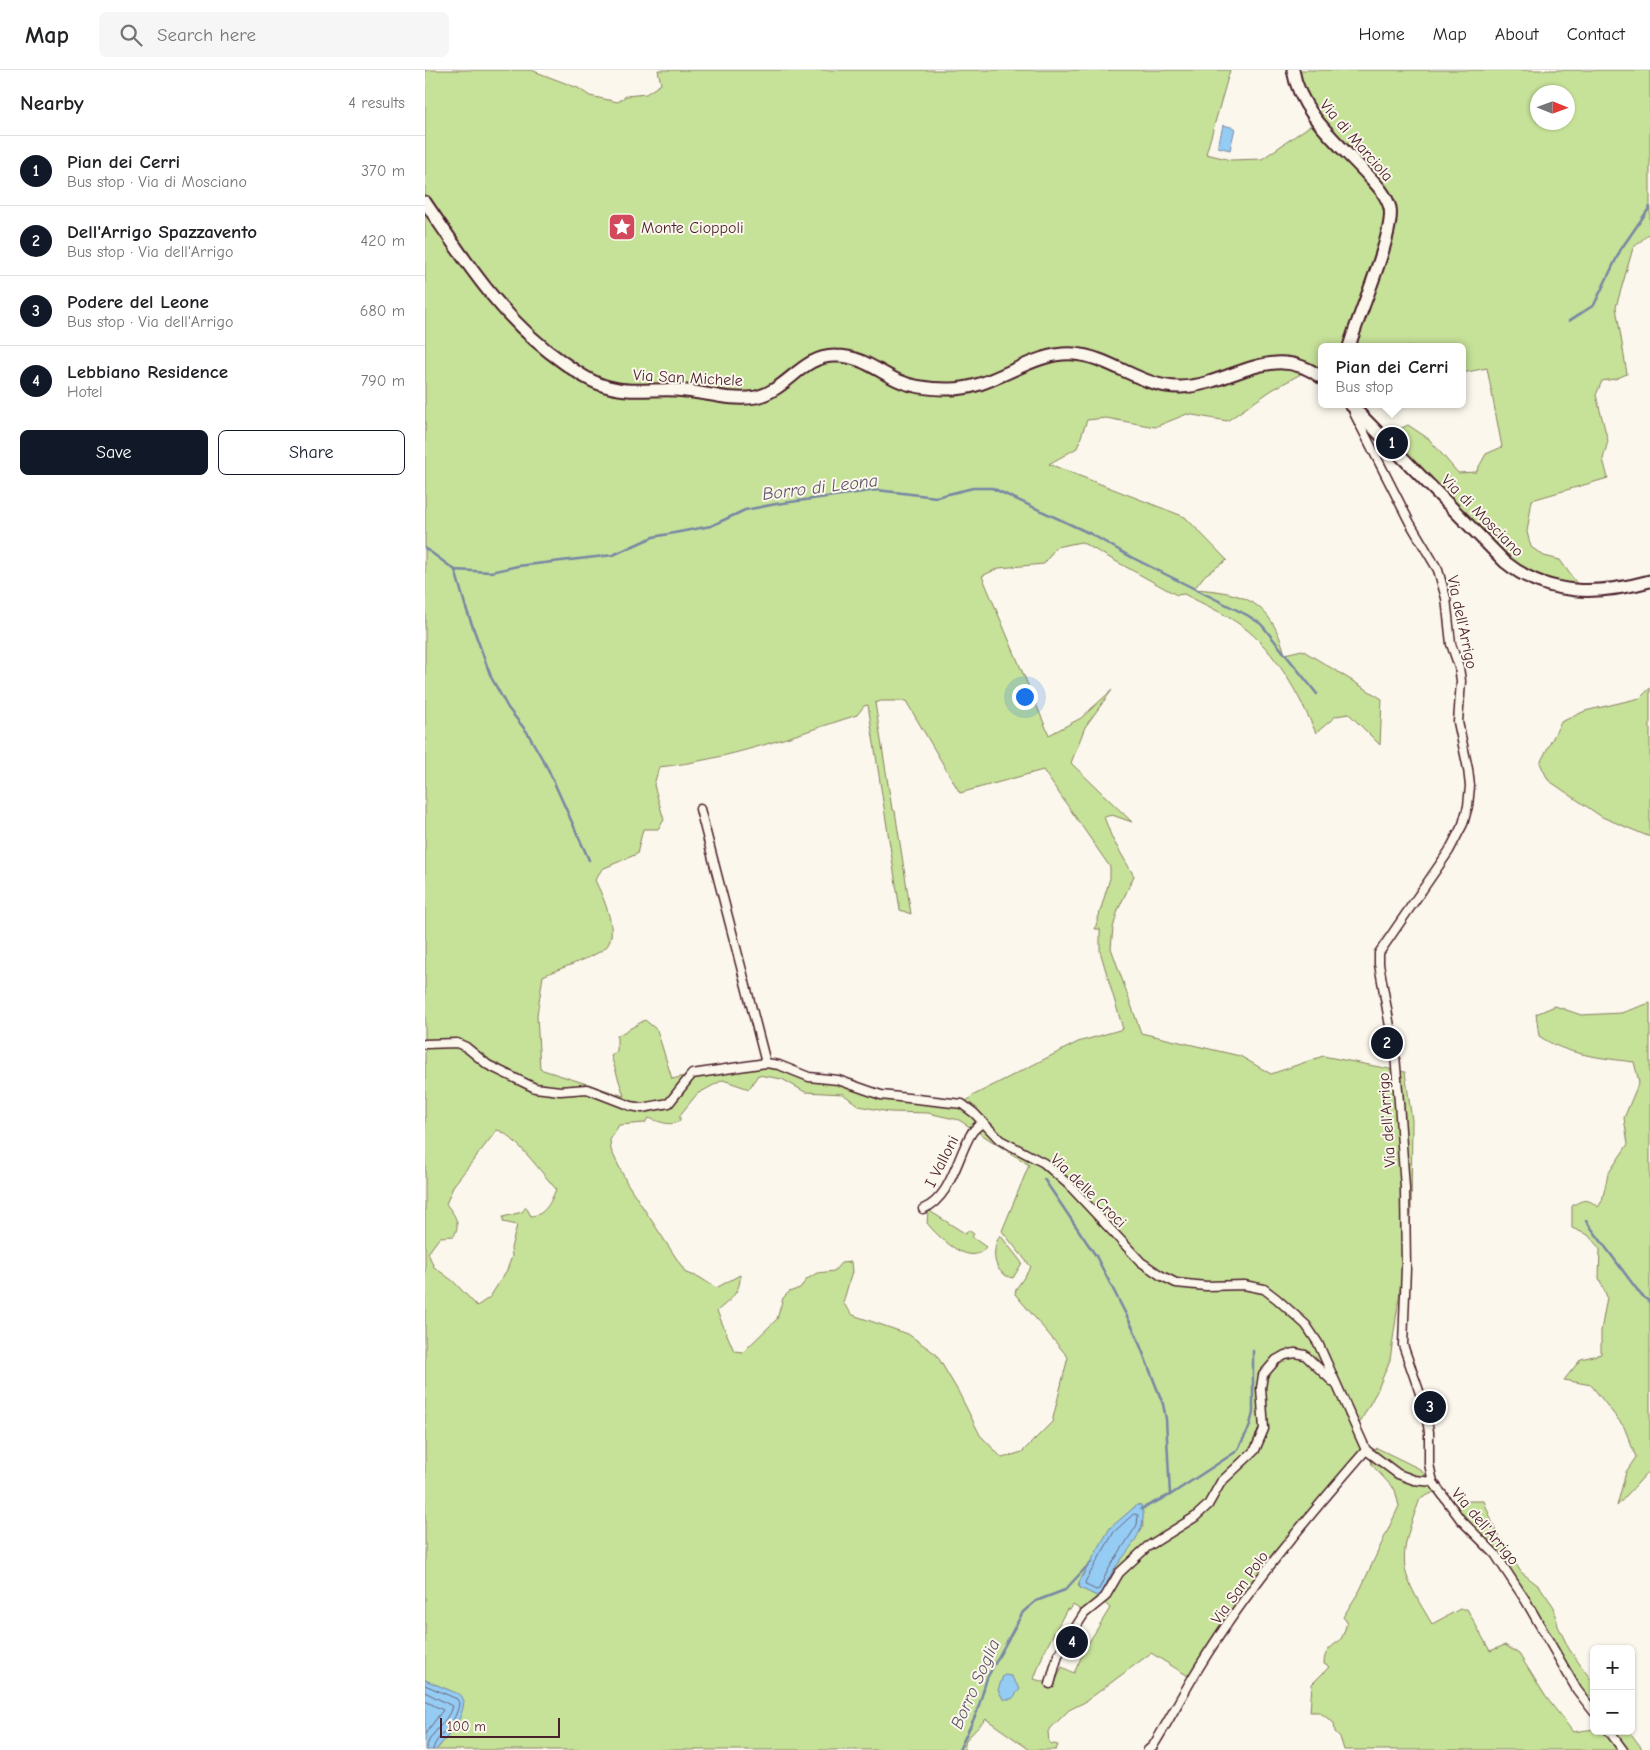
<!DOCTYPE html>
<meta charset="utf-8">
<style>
:root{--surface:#fff;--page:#f6f6f6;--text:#202124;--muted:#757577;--line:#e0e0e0;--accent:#111827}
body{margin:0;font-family:"Comic Neue",sans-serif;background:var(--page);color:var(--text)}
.controls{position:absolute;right:15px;bottom:15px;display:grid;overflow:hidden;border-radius:8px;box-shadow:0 1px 4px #0004}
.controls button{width:45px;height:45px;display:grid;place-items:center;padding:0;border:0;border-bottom:1px solid var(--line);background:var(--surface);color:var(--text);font:25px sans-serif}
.compass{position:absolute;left:1105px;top:15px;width:45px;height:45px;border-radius:50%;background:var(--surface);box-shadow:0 1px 4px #0004;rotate:91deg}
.scale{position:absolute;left:15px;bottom:12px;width:120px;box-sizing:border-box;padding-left:5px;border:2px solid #4a1f2b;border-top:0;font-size:14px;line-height:18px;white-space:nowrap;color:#4a1f2b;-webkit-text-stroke:4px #fbf7ec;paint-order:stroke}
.you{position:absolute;left:599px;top:626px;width:18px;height:18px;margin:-12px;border:4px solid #fff;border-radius:50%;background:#1a73e8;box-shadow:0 0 0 8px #1a73e833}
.badge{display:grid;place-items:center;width:32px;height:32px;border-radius:50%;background:var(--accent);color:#fff;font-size:16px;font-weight:700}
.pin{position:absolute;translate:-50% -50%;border:2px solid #fff;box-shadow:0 1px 5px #0006}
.popup{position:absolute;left:893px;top:273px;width:148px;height:65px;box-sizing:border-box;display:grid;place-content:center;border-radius:8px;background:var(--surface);filter:drop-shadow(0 1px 4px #0005);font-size:16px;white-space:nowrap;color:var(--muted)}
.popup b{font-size:19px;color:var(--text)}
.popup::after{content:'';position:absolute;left:50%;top:100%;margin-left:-10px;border:10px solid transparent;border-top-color:var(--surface)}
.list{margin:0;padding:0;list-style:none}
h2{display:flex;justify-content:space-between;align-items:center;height:65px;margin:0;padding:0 20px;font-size:21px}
h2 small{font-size:16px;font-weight:400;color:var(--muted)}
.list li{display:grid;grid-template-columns:32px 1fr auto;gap:15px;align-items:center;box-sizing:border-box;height:70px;padding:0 20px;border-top:1px solid var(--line)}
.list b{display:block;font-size:19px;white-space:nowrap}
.list p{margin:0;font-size:16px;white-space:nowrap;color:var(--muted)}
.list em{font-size:16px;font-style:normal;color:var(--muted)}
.actions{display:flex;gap:10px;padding:15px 20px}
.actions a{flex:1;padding:11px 0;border:1px solid var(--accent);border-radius:8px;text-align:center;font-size:18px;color:var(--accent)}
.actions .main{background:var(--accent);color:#fff}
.icon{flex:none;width:28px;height:28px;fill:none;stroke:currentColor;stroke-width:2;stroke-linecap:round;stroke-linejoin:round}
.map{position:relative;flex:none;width:1225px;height:1680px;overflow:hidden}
header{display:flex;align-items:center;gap:30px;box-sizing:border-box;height:70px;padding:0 25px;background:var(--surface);border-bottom:1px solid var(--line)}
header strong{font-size:24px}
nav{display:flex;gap:28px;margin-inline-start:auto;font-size:18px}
.search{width:350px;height:45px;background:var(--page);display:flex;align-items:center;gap:12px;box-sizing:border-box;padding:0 18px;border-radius:8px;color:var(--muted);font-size:19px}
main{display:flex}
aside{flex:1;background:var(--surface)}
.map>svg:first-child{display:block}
.green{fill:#c6e198;stroke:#888062;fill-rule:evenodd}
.water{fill:#95ccf4;stroke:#7787a4}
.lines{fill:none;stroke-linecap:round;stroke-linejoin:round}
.shore{stroke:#68647b;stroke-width:1}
.stream{stroke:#7787a4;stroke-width:2.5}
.street-casing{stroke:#4a1f2b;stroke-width:11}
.secondary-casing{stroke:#4a1f2b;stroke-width:15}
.street{stroke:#fbf7ec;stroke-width:8}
.secondary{stroke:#fbf7ec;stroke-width:11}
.labels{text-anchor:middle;stroke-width:4;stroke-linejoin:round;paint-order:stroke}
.street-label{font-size:16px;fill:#4a1f2b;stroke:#fbf7ec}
.poi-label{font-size:16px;fill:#4a1f2b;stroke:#fbf7ec;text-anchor:start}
.water-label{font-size:18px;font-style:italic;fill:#605367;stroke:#fbf7ec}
</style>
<header>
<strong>Map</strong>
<div class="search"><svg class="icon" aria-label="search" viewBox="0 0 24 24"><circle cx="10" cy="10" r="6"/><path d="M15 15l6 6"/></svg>Search here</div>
<nav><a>Home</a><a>Map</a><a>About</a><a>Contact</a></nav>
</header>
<main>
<aside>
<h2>Nearby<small>4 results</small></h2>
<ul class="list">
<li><span class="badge">1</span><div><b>Pian dei Cerri</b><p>Bus stop · Via di Mosciano</p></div><em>370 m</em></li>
<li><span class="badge">2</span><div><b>Dell'Arrigo Spazzavento</b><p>Bus stop · Via dell'Arrigo</p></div><em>420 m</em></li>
<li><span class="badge">3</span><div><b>Podere del Leone</b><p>Bus stop · Via dell'Arrigo</p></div><em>680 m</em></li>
<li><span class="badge">4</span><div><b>Lebbiano Residence</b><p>Hotel</p></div><em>790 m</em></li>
</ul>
<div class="actions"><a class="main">Save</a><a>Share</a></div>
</aside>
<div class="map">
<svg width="1225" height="1680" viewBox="0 0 1225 1680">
<rect width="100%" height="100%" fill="#fbf7ec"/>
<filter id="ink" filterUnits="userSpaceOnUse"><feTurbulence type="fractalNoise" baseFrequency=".02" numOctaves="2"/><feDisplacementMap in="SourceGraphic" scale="10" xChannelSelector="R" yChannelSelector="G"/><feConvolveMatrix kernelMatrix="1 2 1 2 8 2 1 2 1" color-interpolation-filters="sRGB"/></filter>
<g filter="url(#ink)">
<g class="green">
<path d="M0,0H106L153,18L165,26L193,32L201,26L221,24L236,14L233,0H805L781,84L806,90L837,89L892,51L868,0H1225V163L1208,178L1191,237L1202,304L1190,309L1177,311L1171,325L1183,371L1178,389L1183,408L1107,430L1102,462L1106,477L1119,486L1135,490L1157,521L1094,503L957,367L983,355L1004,369L1033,403L1051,402L1061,384L1077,377L1062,298L1037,303V277H897V308L883,300L847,320L802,351L762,344L730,357L681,348L662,350L652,378L624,394L760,447L802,490L780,505L769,519C820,522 846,532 860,584L877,580L957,629L955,675L924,644L911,646L891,663C874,625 851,581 817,556C799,543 778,534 759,524L752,525L748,523L656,472L631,477L619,494L574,498L557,506L624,665L656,648L687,620L660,657L646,693L707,752L687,745L679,747L687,768L709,806L693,840L688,858L686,878L716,963L815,986L846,1004L898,986L980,1002L987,1050L986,1145L965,1290L952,1321L934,1354L943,1373L941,1380L838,1504L768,1609L726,1583L660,1632L644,1640L623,1661L624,1673L633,1675L631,1680H605L561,1649L541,1670L539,1680H11L30,1658L35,1625L0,1610ZM1112,22H1142V52H1112ZM456,631H481L535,723L618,700L685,797V808L670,859H675V881L698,959L653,972L547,1026L537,1035L456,1026L403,1009L341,994L277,1002L247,1009L232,960L220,950L192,966V981L186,986L199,1026L115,999L112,945L118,906C135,898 165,889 179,879C197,866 177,825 170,810L177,799L212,784L218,759H233L239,750L229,715L234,697C302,690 367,666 432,645L439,636L443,635L475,840L486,844L470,741L467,739L450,633ZM333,1005L357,1009L380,1022L418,1024L434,1036L464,1042L503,1043L534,1050L604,1095L577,1161L606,1197L591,1219L590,1224L643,1287L627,1352L597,1382L577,1388L555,1365L533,1321L511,1284L483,1264L428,1245L418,1233L427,1202L426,1192L416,1193L409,1201L392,1203L382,1209L375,1218L364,1222L358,1228L352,1249L318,1282L309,1281L292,1241C305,1230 316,1222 315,1205L291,1218L274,1207L261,1203L202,1113L186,1080L185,1070L194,1055L220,1053L223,1048C234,1051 246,1058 255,1050V1045L272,1024L298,1010L324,1019ZM72,1060C88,1063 119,1106 131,1119C126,1131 121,1145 106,1146L101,1137L97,1142L78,1147V1152L92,1155L86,1178L87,1186L82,1200L65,1227L52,1236L28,1211L9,1197L3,1183L15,1167L29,1166C36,1153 30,1145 21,1134L29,1115ZM712,1435H716L718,1456L687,1503L676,1525L672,1526L653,1516L685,1459ZM674,1528L685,1538L661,1577L649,1603L637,1597L629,1615L609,1609L619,1582L642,1539L645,1540L648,1535L656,1540L653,1545Z"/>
<polygon points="1225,618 1225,767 1177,747 1123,710 1115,693 1136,652 1160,641 1215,628"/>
<path d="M1225,933V1404L1222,1403L1192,1436L1201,1402L1211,1387L1199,1357L1166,1315L1139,1310L1156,1289L1176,1284V1261L1182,1227L1174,1208L1175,1179L1163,1165L1147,1158V1136C1158,1129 1163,1128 1173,1137L1177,1131L1183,1104L1203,1074L1199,1048L1214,1012L1209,992C1177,988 1141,985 1114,966L1111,944L1130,936L1156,945L1196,943Z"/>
<path d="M503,1140L541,1164L543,1160L549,1164L547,1167L561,1177C546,1199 513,1167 502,1153Z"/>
<path d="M575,1165L597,1193L588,1208C567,1204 566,1180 575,1165Z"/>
<path d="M952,1378L995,1399L1013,1420L995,1429C986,1454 973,1483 983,1509C989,1525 999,1540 1007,1554L1035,1539H1042L1065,1581L1080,1575L1094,1584L1121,1627L1148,1662L1169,1659V1661H1204L1218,1680H919L915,1667L910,1662L909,1653L894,1642H885L887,1614L904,1597L899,1594C899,1581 905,1578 914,1571C919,1566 920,1558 922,1552L918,1547L935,1520L974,1436L970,1420L947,1395L945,1384Z"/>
<polygon points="1034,1431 1059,1431 1071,1462 1096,1502 1115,1517 1129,1537 1133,1556 1144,1579 1169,1614 1169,1638 1159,1626 1065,1471 1056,1466 1031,1440"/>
</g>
<g class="water">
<polygon points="798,55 810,58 805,80 793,77"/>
<path d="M712,1435H716C726,1458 700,1483 688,1501C683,1509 681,1517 676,1525L672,1526L655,1518L654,1512L685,1458Z"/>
<polygon points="580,1605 586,1606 595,1619 587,1629 578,1629 573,1620 578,1606"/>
<path d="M0,1610L36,1625L39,1631C37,1653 24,1664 11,1680H0Z"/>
</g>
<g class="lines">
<g class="shore">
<polygon points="709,1444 713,1445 712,1455 683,1500 674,1519 671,1520 661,1515 660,1512 689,1462"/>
<path d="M0,1615L32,1629L34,1633C31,1657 10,1665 8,1680"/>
<path d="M0,1622L27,1636C23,1654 2,1664 1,1680"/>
<polyline points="0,1631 18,1640 0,1664"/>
</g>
<g class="stream">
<polyline points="1144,251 1169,235 1196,179 1225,137"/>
<polyline points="0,478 30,500 66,502 93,496 188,485 228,467 286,456 320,440 351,434 452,420 511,427 548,418 567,418 666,464 706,487 822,545 836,554 892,624"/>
<polyline points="30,500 41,538 66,607 83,638 102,662 123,699 164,790"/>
<polyline points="619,1109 671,1186 709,1260 738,1334 741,1349 745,1425"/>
<polyline points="1161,1151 1216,1225 1225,1232"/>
<polyline points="716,1439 745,1425 812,1381 824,1358 828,1343 828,1281"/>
<polyline points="534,1680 552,1642 562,1608 598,1542 611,1531 640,1520 667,1491"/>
</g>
<g class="street-casing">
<g id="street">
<polyline points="929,343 985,453 1013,500 1021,528 1026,574 1034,597 1036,611 1033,652 1043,699 1045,716 1043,736 1038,754 1024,781 954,883 954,894 970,985 974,1032 980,1118 981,1198 978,1275 1000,1338 1004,1362 1004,1394 1008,1412 1036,1450 1070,1484 1101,1531 1152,1620 1169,1642"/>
<polyline points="275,739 341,993"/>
<polyline points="0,974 32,973 41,977 63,995 110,1018 135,1021 162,1019 206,1036 217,1038 244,1033 267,1004 341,993 354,995 384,1007 413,1010 456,1025 537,1034 549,1043 575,1070 619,1093 644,1115 716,1192 735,1205 751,1213 781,1216 819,1215 839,1219 852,1229 881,1255 893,1273 941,1380 973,1404 989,1410 1008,1412"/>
<path d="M498,1139C526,1128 532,1087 546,1064C548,1060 553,1056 557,1053"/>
<polyline points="625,1614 633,1585 659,1544 680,1527 694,1503 722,1477 770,1447 783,1435 796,1412 830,1380 839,1359 836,1318 838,1305 851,1290 860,1285 870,1283 880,1285 907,1311"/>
<polyline points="1184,1661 1198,1680"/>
<path d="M723,1680L728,1676C745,1649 759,1621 776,1594C823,1518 882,1448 941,1380"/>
</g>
</g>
<g class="secondary-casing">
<g id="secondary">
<path d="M868,0C875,42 911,71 939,101C949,112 961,123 965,138C970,163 932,248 924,277"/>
<path d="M0,132C40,191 79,252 139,293C153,303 167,313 184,317C205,323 228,319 250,320C277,321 305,332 331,327C363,320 377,285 411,286C436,286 451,300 472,310C487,317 506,319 522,319C568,321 604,281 649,284C687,287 716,318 756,317C807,315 847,270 897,308"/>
<path d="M925,334L1080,492C1123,527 1174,525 1225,511"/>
</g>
</g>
<use href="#street" class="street"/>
<use href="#secondary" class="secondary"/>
</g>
</g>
<defs>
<g id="sight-square" transform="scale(1.4375)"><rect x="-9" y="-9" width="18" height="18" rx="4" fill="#d1495b" stroke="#fbf7ec"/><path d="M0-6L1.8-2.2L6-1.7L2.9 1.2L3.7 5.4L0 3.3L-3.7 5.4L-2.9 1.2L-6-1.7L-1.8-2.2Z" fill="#fff"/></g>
</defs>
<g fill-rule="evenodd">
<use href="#sight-square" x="197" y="157"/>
</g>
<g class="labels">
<g class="street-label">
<text transform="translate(932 70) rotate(49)" y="6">Via di Marciola</text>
<text transform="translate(263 307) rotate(3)" y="6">Via San Michele</text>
<text transform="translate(1058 445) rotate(45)" y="6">Via di Mosciano</text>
<text transform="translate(1038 552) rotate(78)" y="6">Via dell'Arrigo</text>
<text transform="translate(961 1050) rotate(-94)" y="6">Via dell'Arrigo</text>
<text transform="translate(516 1091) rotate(-63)" y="6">I Valloni</text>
<text transform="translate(664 1120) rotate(44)" y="6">Via delle Croci</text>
<text transform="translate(1061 1456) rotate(50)" y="6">Via dell'Arrigo</text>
<text transform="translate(814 1517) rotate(-54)" y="6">Via San Polo</text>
</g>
<g class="poi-label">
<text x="216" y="163">Monte Cioppoli</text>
</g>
<g class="water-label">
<text transform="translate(395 417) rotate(-7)" y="6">Borro di Leona</text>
<text transform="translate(550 1614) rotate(-66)" y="6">Borro Soglia</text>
</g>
</g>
</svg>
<div class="controls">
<button>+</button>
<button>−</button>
</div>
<svg class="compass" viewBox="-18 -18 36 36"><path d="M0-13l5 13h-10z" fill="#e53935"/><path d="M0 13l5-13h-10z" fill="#757577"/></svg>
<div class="scale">100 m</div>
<div class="you"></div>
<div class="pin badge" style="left:967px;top:373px">1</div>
<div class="popup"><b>Pian dei Cerri</b>Bus stop</div>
<div class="pin badge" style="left:962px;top:973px">2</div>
<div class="pin badge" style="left:1005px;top:1337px">3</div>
<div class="pin badge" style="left:647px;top:1572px">4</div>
</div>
</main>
